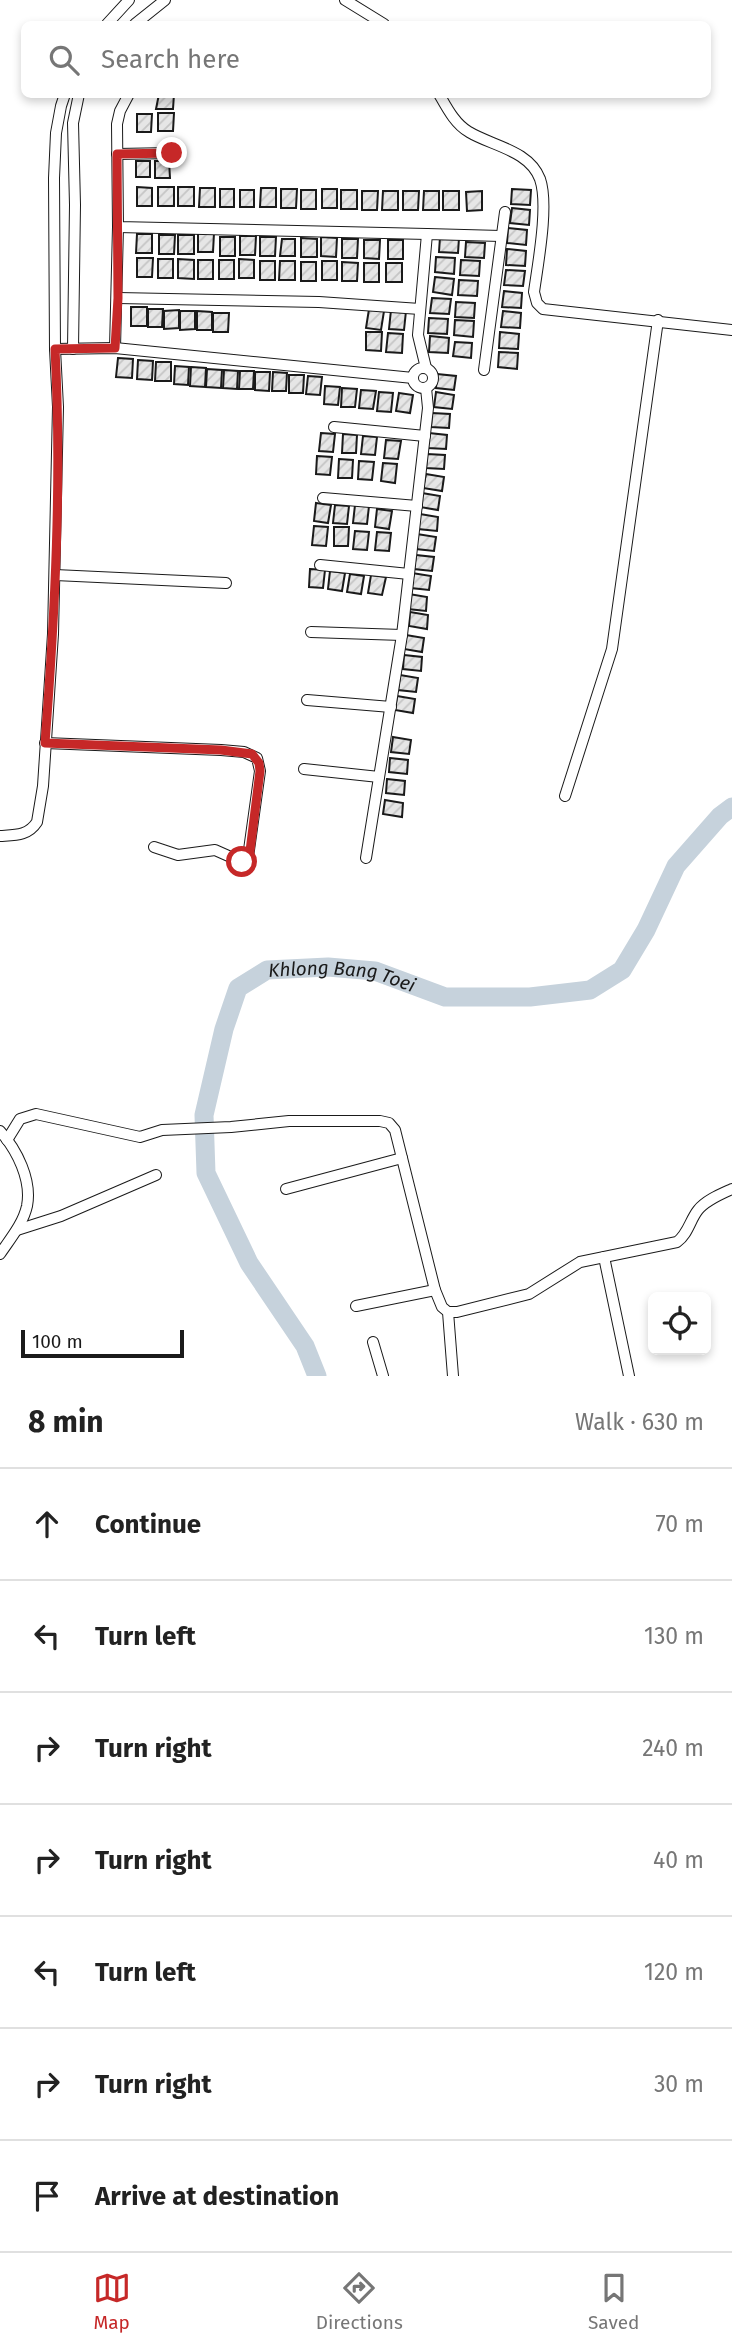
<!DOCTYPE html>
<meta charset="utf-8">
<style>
:root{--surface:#fff;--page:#f6f6f6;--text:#222;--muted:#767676;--line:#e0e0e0;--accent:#c62828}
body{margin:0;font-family:"Fira Sans",sans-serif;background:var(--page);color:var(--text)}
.controls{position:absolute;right:21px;bottom:21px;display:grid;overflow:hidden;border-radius:10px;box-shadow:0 4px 10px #0003}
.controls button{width:63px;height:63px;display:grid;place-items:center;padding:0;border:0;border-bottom:2px solid var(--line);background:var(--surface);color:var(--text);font:35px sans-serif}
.scale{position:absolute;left:21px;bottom:18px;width:163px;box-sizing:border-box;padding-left:7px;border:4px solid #1a1a1a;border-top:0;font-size:19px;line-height:24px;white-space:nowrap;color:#1a1a1a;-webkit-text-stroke:5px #fff;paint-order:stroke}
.stop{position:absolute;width:21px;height:21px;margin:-16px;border:5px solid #c62828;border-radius:50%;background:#fff}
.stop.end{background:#c62828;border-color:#fff;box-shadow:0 2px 7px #0008}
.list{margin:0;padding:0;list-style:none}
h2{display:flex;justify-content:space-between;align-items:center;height:91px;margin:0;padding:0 28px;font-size:30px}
h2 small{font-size:23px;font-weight:400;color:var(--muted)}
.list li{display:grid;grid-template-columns:46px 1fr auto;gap:21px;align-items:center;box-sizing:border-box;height:112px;padding:0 28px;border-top:2px solid var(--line)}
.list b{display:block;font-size:26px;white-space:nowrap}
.list em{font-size:23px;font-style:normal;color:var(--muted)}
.icon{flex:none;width:38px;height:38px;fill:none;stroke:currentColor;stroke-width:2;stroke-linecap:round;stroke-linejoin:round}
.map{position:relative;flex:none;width:732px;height:1376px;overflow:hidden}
.search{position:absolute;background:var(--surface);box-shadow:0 4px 10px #0003;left:21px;right:21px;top:21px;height:77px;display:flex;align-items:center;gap:18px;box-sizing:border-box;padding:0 24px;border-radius:10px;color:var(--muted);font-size:26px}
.sheet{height:875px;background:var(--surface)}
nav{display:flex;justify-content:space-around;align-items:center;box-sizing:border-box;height:98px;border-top:2px solid var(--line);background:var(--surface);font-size:19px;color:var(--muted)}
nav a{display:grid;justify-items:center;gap:4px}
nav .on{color:var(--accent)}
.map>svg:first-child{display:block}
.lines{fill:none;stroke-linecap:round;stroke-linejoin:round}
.river{stroke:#c6d2dc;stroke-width:19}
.building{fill:url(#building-hatch);stroke:#1a1a1a;stroke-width:2}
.minor-casing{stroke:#1a1a1a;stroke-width:12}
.minor{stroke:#fff;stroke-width:10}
.route{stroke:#c62828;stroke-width:9}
.labels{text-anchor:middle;stroke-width:5;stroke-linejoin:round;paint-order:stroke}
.water-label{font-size:19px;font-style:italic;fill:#1a1a1a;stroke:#fff}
</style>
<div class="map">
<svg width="732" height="1376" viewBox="0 0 732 1376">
<defs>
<pattern id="building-hatch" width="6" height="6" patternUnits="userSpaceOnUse" patternTransform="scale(1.75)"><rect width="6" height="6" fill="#e6e6e6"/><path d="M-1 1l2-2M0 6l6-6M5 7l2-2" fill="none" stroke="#c5c5c5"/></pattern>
</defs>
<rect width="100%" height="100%" fill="#fff"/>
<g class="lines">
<path class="river" id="s1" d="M317,1376L305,1346L249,1263L206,1173L204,1115L224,1029L238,988L267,970L328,967L375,971L445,997H530L590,990L622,970L646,930L676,866L720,816L732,807"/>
</g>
<g class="building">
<polygon points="159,94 174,94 173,109 156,109"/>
<polygon points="158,113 174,113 173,131 158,131"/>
<polygon points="137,114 152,114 151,132 137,132"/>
<rect x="136" y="161" width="14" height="16"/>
<polygon points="155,161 169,161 170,178 155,178"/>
<polygon points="137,187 152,188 152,206 137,206"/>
<rect x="158" y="187" width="16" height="19"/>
<rect x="178" y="187" width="16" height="19"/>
<polygon points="200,188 215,188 215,207 199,207"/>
<polygon points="261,188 276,188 276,207 260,207"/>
<rect x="220" y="189" width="14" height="18"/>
<polygon points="281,189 297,189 296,208 281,208"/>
<rect x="322" y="189" width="15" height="19"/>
<polygon points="512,189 531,190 530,205 511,204"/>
<rect x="240" y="190" width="14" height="17"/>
<rect x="301" y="190" width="15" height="19"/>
<rect x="341" y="190" width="16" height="19"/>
<polygon points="362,191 378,191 377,210 362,210"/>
<polygon points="383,191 398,191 398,210 382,210"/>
<polygon points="403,191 419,191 418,210 403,210"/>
<polygon points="424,191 439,191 439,210 423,210"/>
<rect x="443" y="191" width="16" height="19"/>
<polygon points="482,191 482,210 467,211 466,192"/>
<polygon points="512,208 530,210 529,225 510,223"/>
<polygon points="508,228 527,230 526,245 507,243"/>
<polygon points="198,233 214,233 213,252 198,252"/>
<polygon points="137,234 152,234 152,253 136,253"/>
<polygon points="159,235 175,235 174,254 159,254"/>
<rect x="178" y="235" width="16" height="19"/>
<polygon points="240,236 256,236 255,255 240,255"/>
<rect x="220" y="237" width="15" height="19"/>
<polygon points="260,237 276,237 275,256 260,256"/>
<polygon points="321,237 337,238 336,257 321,256"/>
<polygon points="440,237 459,238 458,253 439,252"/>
<polygon points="301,238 317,239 317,257 301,257"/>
<polygon points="282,239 295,239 295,256 280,256"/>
<polygon points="342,239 358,239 357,258 342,258"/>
<polygon points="364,240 380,240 379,259 364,258"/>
<rect x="388" y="240" width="15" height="19"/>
<polygon points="466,242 485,243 484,258 465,257"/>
<polygon points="507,249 526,251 525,266 506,265"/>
<polygon points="436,257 455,258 454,274 435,272"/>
<polygon points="137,258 153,258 152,277 137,277"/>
<rect x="158" y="259" width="15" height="19"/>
<polygon points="178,259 194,260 194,279 178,278"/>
<polygon points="239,259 254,260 254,278 239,278"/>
<rect x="198" y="260" width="15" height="19"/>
<rect x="219" y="260" width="15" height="19"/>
<polygon points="461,260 480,261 479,276 460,275"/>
<rect x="260" y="261" width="15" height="19"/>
<polygon points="280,261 295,261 295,280 279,280"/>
<rect x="322" y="261" width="15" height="19"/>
<rect x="301" y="262" width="15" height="19"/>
<polygon points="342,262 358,263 357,281 342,281"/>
<rect x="364" y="263" width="15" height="19"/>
<rect x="386" y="263" width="16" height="19"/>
<polygon points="506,270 525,271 523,286 504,285"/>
<polygon points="435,277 454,279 452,295 433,292"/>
<polygon points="459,280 478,281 477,296 458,295"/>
<polygon points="504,291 522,293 521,308 502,307"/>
<polygon points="432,298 451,299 449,314 430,313"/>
<polygon points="456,302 475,303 474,318 455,317"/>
<rect x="131" y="307" width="16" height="19"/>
<polygon points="148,309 163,309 162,327 148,327"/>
<polygon points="369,309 384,311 381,330 366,328"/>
<polygon points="179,310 179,328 164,329 164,311"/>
<polygon points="391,310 406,311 404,330 389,329"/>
<polygon points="180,311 195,311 195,329 180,330"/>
<polygon points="197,311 212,312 212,330 197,330"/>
<polygon points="503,311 521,313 520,328 501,327"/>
<polygon points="213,313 229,313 228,332 213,332"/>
<polygon points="429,318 448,319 447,334 428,333"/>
<polygon points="455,320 474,321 473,337 454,335"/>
<polygon points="366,332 382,332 381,351 366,350"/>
<polygon points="500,332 519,334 518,349 499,348"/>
<polygon points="388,333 403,334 402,353 386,352"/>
<polygon points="430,336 449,338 448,353 429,352"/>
<polygon points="455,342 472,343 471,358 453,356"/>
<polygon points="499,352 518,353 517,369 498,367"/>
<polygon points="118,358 133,359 132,378 116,377"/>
<polygon points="138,360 153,361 152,380 137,379"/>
<polygon points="156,362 171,362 171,381 155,381"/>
<polygon points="175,366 189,367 188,385 174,384"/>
<polygon points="191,367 206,368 205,387 190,386"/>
<polygon points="207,369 222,370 221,388 206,387"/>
<polygon points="224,370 238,371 237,389 223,388"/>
<polygon points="240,371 254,371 253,389 239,389"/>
<polygon points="255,372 270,372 269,391 255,390"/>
<polygon points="273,372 287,373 286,391 272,391"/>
<polygon points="437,374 456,376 454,390 436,388"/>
<polygon points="289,375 304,375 303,393 289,393"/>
<polygon points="308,376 322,377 320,395 306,394"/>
<polygon points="325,386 340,387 338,405 324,404"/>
<polygon points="342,388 357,389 355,407 341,407"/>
<polygon points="361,390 376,391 373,409 359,408"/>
<polygon points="379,392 393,393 391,412 377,411"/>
<polygon points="436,392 454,395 452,409 434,407"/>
<polygon points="399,393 413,395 410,413 396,411"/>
<polygon points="432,413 450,414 449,428 431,427"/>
<polygon points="321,433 335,434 333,452 319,451"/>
<polygon points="429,433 447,435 446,449 428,448"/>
<polygon points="343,434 357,435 356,453 342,453"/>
<polygon points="363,436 377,437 375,455 361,454"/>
<polygon points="386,440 401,441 398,459 384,458"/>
<polygon points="427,454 445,455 444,469 426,468"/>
<polygon points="317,456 332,457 330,475 316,474"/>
<polygon points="339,459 353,460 352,478 338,478"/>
<polygon points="359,461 374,462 372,480 358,479"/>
<polygon points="383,463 397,464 395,483 381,481"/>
<polygon points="426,474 444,477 442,491 423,488"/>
<polygon points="422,493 440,496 438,510 420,507"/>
<polygon points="316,503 331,505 328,523 314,521"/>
<polygon points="335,505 349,506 347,524 333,523"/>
<polygon points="355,505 369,506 367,524 353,523"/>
<polygon points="377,509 392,511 389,529 375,527"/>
<polygon points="420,514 438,517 437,531 418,529"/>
<polygon points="314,526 328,527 326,546 312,545"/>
<polygon points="334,527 349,527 348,546 334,546"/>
<polygon points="355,531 369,532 367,550 353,549"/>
<polygon points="377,532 391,533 389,551 375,550"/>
<polygon points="417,534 436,537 434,551 416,549"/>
<polygon points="416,555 434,557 432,571 414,569"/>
<polygon points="310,569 325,570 323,588 309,587"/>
<polygon points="330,571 345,573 342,591 328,589"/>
<polygon points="412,573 431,576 429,590 411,588"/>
<polygon points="350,574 364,576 361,594 347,592"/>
<polygon points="371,575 386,577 382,595 368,593"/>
<polygon points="409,594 427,597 426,611 408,609"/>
<polygon points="410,612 428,615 427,629 409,626"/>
<polygon points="406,635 424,638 422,652 404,649"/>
<polygon points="404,655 422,657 421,671 403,669"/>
<polygon points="400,675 418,678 416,692 398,690"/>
<polygon points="397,696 415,699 413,713 395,710"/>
<polygon points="393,737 411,740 409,754 391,752"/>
<polygon points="390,758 408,760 407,774 389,772"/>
<polygon points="387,779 405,781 404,795 386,793"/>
<polygon points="385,800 403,803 402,817 383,814"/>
</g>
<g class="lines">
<g class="minor-casing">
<g id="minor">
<polyline points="345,0 384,24"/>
<polyline points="107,24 129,0"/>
<polyline points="135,24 165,0"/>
<polyline points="129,94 120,111 117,124 118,227 427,234"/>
<path d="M439,94C447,108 455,124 469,132C492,146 529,150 540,179C549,205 538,263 534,292L537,303L543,309L732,330"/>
<polyline points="117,154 172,153"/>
<polyline points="118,298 319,302 420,309"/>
<polyline points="115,348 118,227"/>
<polyline points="55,349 115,348 413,378"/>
<polyline points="73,349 75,205 73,123 79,94"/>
<circle cx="423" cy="378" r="10"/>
<polyline points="426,368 418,335 427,234 501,236"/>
<polyline points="484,370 505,212"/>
<polyline points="334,427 425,436"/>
<polyline points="323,498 417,506"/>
<polyline points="320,565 409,574"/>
<polyline points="55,575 226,583"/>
<polyline points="311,632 402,635"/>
<polyline points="307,700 391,707"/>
<polyline points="45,743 221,750 244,752 257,758 260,771 248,857 242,862 215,850 178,855 154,847"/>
<polyline points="304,769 379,777"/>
<polyline points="565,796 612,649 658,320"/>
<path d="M0,836C15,835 28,836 37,822L43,786L53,634L58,407L55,349L54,178L56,133L61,106L65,94"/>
<polyline points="366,858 402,635 428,408 426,388"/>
<path d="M0,1131C17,1150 32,1180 27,1206C23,1224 10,1239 0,1254"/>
<polyline points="7,1140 20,1119 36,1114 140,1137 162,1130 231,1127 289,1121 380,1121 389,1123 395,1130 435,1290 442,1307 448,1312 453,1376"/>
<polyline points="286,1189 402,1158"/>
<polyline points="17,1230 61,1216 156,1175"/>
<polyline points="604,1257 629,1376"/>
<polyline points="356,1306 435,1290"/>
<path d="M448,1312H457L529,1294L580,1262L677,1242C688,1234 690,1220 698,1210C706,1200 721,1194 732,1189"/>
<polyline points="373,1342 383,1376"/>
</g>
</g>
<use href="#minor" class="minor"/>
</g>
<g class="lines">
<path class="route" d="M172,153L117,154L118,298L115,348L55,349C62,480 55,613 45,743L221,750L252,754L259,763L260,771L250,851L248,857L242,862"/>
</g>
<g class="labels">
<g class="water-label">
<text dy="7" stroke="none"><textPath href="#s1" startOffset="532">Khlong Bang Toei</textPath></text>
</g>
</g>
</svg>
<div class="controls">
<button><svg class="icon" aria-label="locate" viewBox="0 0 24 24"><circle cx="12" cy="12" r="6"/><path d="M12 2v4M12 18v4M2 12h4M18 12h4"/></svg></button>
</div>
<div class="scale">100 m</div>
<div class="stop" style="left:242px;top:862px"></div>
<div class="stop end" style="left:172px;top:153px"></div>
<div class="search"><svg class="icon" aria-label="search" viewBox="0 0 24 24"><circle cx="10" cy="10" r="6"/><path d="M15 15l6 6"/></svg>Search here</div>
</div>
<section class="sheet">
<h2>8 min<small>Walk · 630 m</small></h2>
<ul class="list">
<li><svg class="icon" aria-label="ahead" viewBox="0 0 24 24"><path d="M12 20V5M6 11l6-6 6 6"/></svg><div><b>Continue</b></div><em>70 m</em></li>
<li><svg class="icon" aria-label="left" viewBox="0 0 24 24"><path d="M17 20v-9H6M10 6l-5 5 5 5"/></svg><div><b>Turn left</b></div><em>130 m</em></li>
<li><svg class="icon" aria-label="right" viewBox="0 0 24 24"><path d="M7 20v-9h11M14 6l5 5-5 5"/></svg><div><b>Turn right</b></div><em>240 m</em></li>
<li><svg class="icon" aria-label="right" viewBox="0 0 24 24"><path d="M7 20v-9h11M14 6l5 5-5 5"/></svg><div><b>Turn right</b></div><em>40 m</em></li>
<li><svg class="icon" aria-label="left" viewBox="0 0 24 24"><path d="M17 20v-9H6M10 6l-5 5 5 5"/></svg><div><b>Turn left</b></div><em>120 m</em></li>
<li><svg class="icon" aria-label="right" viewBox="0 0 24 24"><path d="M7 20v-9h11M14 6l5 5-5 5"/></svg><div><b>Turn right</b></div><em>30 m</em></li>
<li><svg class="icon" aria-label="arrive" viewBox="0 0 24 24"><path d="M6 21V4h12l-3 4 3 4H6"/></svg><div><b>Arrive at destination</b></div></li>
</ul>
</section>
<nav>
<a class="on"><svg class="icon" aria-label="map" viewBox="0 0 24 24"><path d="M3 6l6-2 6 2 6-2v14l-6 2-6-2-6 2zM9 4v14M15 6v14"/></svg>Map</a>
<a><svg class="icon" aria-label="directions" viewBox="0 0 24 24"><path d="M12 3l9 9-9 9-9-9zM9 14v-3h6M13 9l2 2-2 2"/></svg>Directions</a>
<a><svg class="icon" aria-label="saved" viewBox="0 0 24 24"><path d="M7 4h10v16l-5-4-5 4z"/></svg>Saved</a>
</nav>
